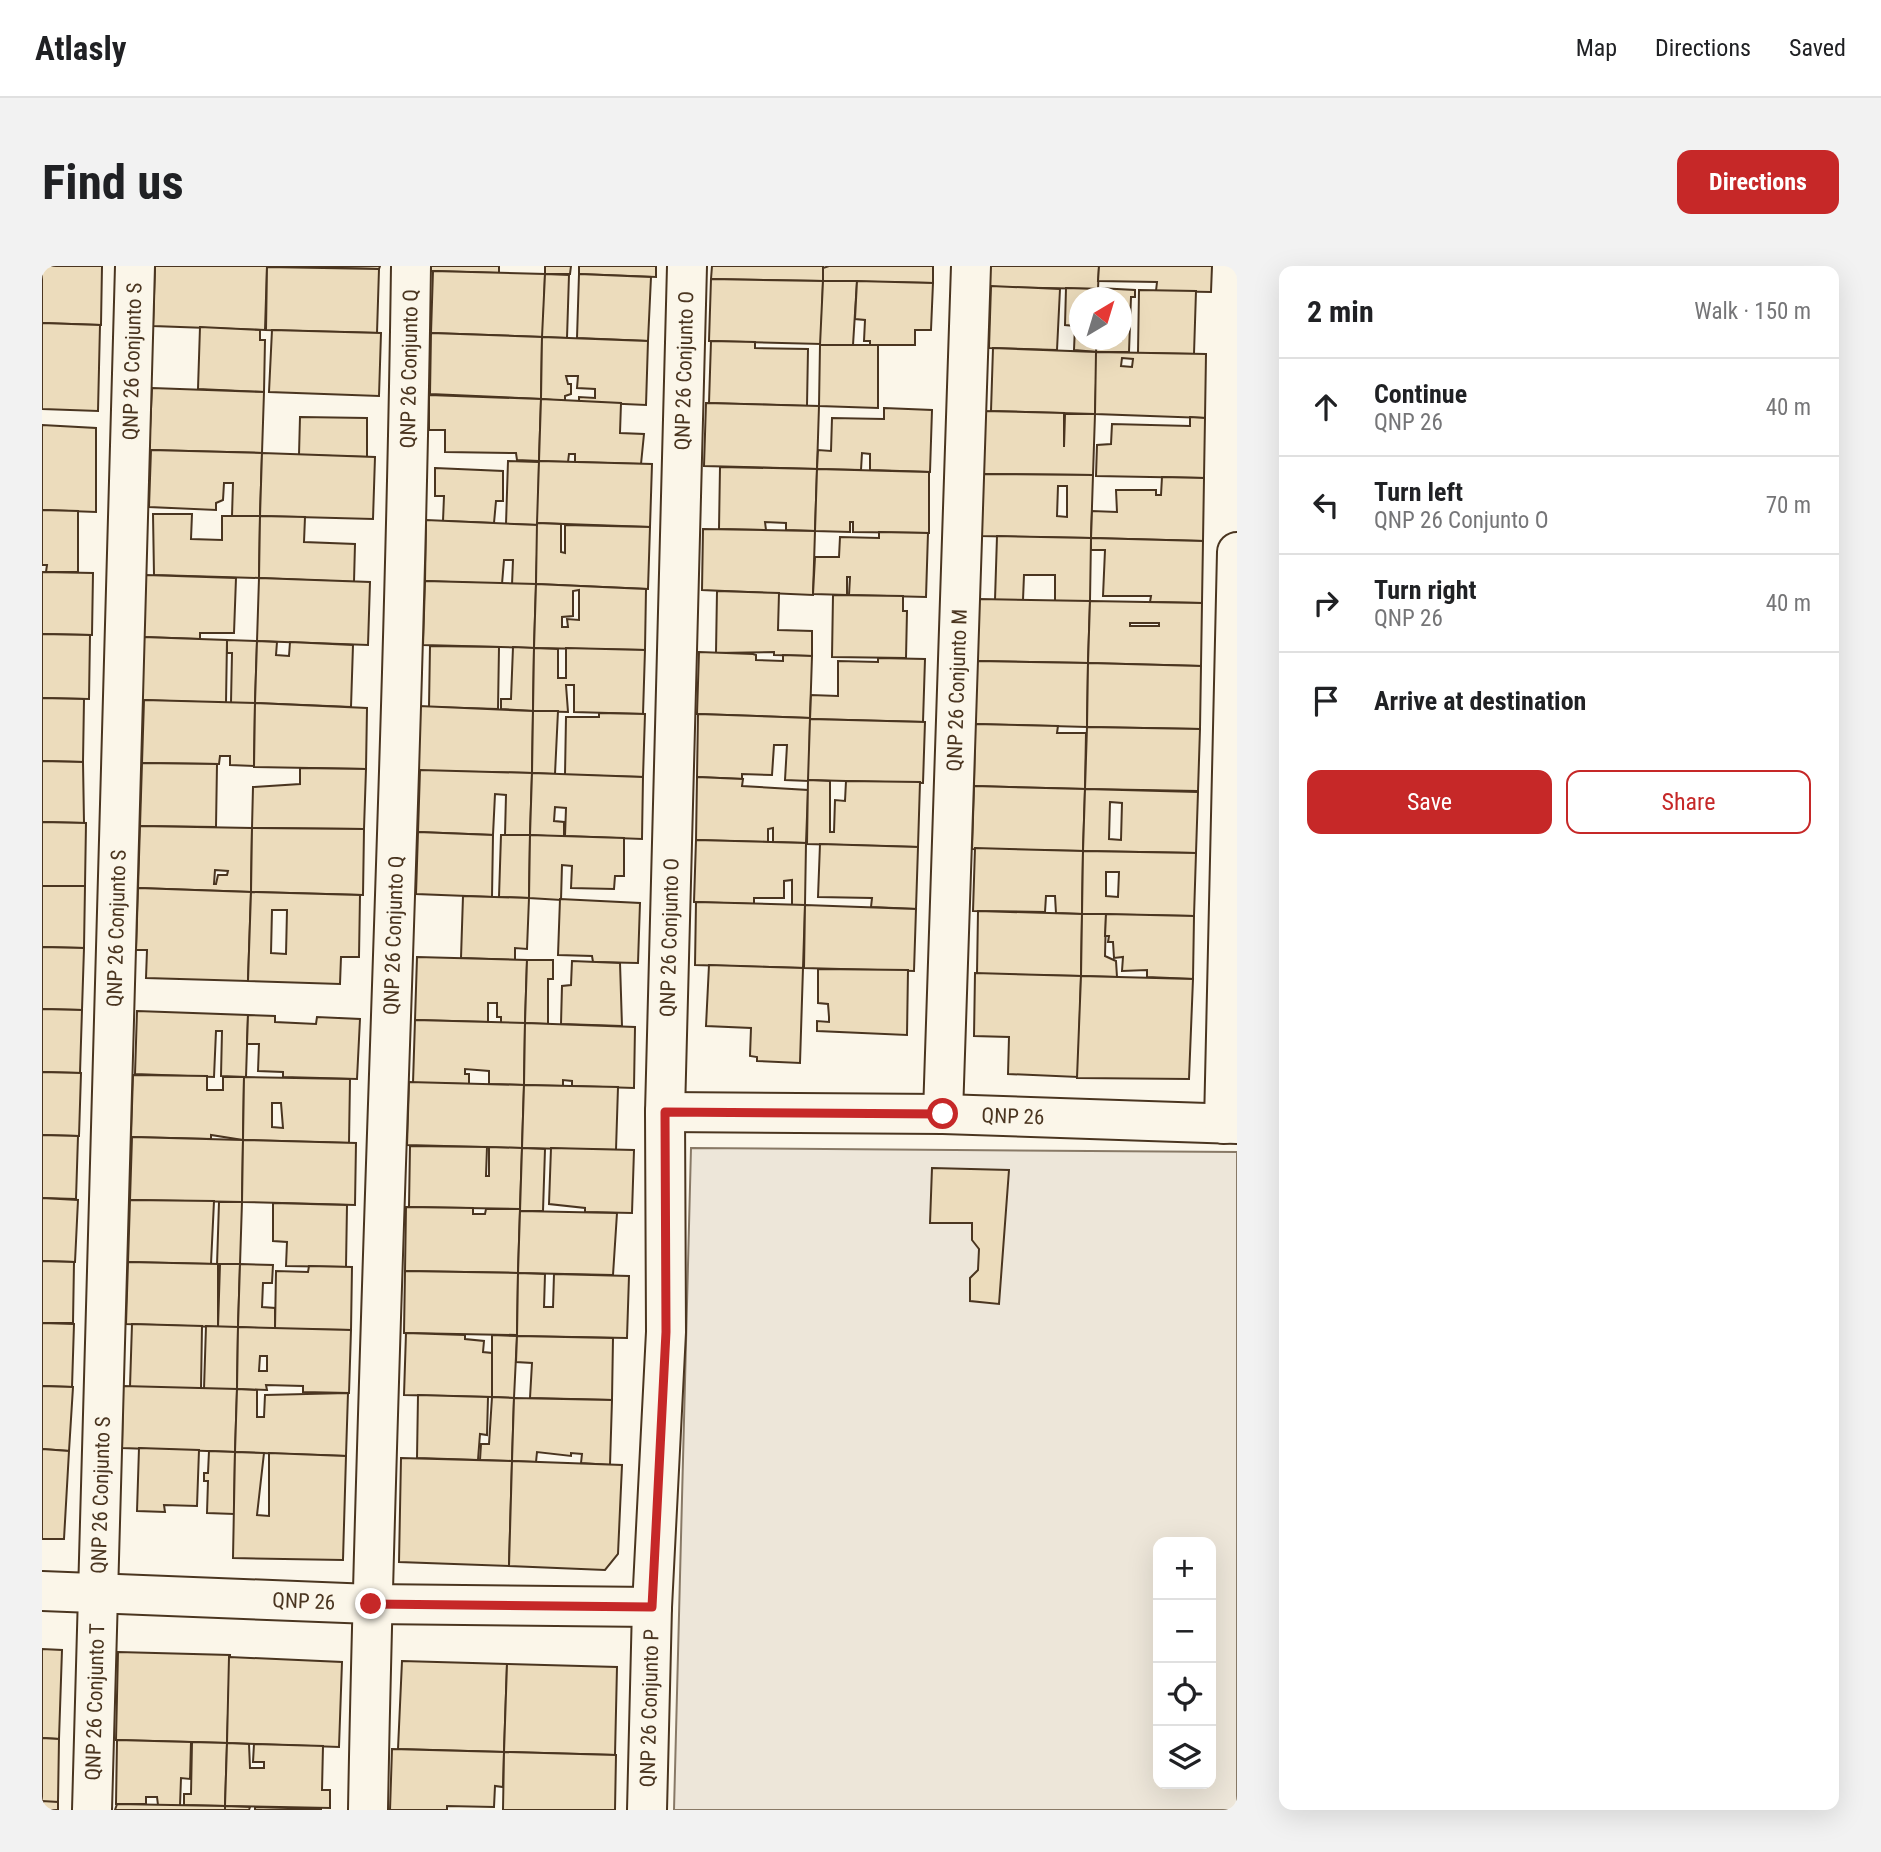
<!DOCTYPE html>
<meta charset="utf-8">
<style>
:root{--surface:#fff;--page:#f2f2f2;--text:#202124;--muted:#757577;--line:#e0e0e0;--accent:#c62828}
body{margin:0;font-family:"Roboto Condensed",sans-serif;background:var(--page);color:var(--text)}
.controls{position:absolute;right:21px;bottom:21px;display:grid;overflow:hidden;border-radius:14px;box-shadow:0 7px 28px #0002}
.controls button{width:63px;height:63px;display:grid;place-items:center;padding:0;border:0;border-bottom:2px solid var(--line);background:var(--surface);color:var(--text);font:35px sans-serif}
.compass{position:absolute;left:1027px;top:21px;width:63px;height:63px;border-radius:50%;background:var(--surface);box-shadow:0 7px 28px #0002;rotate:38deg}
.stop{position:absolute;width:21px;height:21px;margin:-16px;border:5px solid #c62828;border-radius:50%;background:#fff}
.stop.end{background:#c62828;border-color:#fff;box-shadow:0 2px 7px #0008}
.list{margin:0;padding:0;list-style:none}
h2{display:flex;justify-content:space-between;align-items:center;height:91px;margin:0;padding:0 28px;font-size:30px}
h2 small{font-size:23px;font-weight:400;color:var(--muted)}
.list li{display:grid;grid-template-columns:46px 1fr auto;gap:21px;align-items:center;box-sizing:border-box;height:98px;padding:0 28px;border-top:2px solid var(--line)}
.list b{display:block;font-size:26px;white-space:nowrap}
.list p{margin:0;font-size:23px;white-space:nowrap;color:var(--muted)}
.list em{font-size:23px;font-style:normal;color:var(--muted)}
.actions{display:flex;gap:14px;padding:21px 28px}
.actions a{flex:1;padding:16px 0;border:2px solid var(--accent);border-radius:14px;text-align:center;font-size:24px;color:var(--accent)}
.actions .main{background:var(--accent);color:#fff}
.icon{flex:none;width:38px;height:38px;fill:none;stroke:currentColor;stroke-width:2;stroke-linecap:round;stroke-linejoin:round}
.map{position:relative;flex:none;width:1195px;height:1544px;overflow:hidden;border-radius:14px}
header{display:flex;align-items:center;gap:42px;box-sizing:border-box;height:98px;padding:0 35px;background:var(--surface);border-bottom:2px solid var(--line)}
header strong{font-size:33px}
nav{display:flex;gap:38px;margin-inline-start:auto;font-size:24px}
.intro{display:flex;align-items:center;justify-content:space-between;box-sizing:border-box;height:168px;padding:0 42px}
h1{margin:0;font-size:49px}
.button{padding:18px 32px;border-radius:14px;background:var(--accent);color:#fff;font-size:24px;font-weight:700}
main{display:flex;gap:42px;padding:0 42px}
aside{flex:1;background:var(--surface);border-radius:14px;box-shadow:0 7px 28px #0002}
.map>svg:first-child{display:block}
.green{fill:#ede6d9;stroke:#887966;stroke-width:2;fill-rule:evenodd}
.building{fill:#ecdcbc;stroke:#4a3520;stroke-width:2;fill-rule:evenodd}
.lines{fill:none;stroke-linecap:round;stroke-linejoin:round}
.minor-casing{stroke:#4a3520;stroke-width:42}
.minor{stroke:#fbf6e9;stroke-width:38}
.route{stroke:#c62828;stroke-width:9}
.labels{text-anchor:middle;stroke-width:5;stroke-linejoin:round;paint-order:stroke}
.street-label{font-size:21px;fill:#4a3520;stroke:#fbf6e9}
</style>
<header>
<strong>Atlasly</strong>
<nav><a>Map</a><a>Directions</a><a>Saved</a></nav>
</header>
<div class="intro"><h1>Find us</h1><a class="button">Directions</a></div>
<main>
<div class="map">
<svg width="1195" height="1544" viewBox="0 0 1195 1544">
<rect width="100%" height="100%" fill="#fbf6e9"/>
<path class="green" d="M649,882L1195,886V1544H632ZM1116,1276H1169V1518H1116Z"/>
<g class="building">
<polygon points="0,0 60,0 59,59 0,57"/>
<polygon points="113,0 225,0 223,64 111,60"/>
<polygon points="225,0 338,0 337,3"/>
<polygon points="389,0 457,0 457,7 392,5 389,5"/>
<polygon points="503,0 529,0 528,8 503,8"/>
<polygon points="537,0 614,0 614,11 537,8"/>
<polygon points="670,0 781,0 781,15 669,13"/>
<polygon points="787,0 891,0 891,17 781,15 781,2"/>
<polygon points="945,0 1057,0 1056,23 944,21"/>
<polygon points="1057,0 1170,0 1169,26 1114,25 1115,16 1056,15"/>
<polygon points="225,1 337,3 335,67 224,64"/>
<polygon points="391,5 503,8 501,71 389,67"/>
<polygon points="503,8 527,9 525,72 500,71"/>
<polygon points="537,8 609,11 606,75 535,72"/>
<polygon points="669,13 781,15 779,78 667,75"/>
<polygon points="781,15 815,15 811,79 778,79"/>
<polygon points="815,15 891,17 889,64 873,64 873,79 828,79 828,75 822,75 823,54 813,53"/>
<polygon points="949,20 1018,23 1015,84 947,82"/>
<polygon points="1024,22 1056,23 1056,32 1038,32 1038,74 1055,74 1055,86 1032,84 1033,60 1023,59"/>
<polygon points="1056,22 1093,24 1093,31 1089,31 1087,86 1054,86 1055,74 1080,74 1080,32 1056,32"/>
<polygon points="1097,24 1154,25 1152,88 1096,87"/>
<polygon points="0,57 58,59 56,145 0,143"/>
<polygon points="158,61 218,64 218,74 223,74 222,126 156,123"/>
<polygon points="230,64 339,67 337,130 227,126"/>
<polygon points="389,67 500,71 499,133 388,128"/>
<polygon points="500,71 606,75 604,139 537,136 537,131 553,132 553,123 535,122 536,110 524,110 526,118 529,118 529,128 523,130 523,135 499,133"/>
<polygon points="669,75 713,76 713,82 766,83 765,140 667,137"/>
<polygon points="778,79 836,79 836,142 777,140"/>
<polygon points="951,82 1055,86 1053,148 949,145"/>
<path d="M1054,86L1164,88L1163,152L1053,148ZM1080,92L1091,93L1090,101L1079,100Z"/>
<polygon points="110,122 222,126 220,187 107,184"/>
<polygon points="387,129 499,133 497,195 475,194 474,187 403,186 403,164 387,164"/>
<polygon points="499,133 579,137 578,167 602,168 599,198 533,196 533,188 527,188 526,196 497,195"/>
<polygon points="664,137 777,140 775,203 662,200"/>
<polygon points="842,142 890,144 888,206 828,204 828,188 820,187 819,204 775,203 776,184 789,185 790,152 842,153"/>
<polygon points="941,145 1022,147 1022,181 1023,148 1053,148 1051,209 940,208"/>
<polygon points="258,151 325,152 325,191 257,189"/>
<polygon points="1148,151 1163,152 1162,212 1054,210 1055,179 1069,178 1070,158 1148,160"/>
<polygon points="0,159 54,162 54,246 0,244"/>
<polygon points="109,184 220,187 218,250 190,250 191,217 182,217 181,234 174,237 174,244 107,241"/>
<polygon points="220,187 333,191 331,253 218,250"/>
<polygon points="466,195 497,196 496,259 464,258"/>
<polygon points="497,195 610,198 608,261 495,257"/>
<polygon points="678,201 775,203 773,265 744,264 744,257 723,256 724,264 677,263"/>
<polygon points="393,202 461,205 461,235 454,235 452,257 401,255 402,230 393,230"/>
<polygon points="775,203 887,206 887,267 811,266 811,256 808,256 808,266 773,265"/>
<path d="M940,208L1051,209L1049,272L938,270ZM1016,220H1025V251L1015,250Z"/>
<polygon points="1120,211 1162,212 1161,275 1049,272 1050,245 1075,246 1074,224 1114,224 1114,229 1119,229"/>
<polygon points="0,244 36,245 36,306 4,306 5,299 0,299"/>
<polygon points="111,248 150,248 149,273 180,274 180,250 218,250 217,312 112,309"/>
<polygon points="218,250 263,251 262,276 313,278 312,316 217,312"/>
<polygon points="384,254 496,259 494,318 470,319 471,294 462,294 460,318 383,315"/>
<polygon points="495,257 519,258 519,286 523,287 523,259 608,261 606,323 494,318"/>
<polygon points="661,263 773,265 771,329 660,324"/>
<polygon points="837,266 886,267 884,331 807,329 808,311 805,311 805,329 771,328 773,291 797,291 798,271 837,272"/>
<polygon points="955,270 1049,272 1048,335 1013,335 1013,309 982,309 981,334 953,334"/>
<polygon points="1049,272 1161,275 1160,337 1108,336 1109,330 1061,330 1063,284 1049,284"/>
<polygon points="0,306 51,307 50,369 0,368"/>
<polygon points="104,309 194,312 192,367 158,367 158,373 101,371"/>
<polygon points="217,312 328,316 326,379 215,375"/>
<polygon points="383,315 494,318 492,382 381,379"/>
<path d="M494,318L604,323L603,384L492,382ZM537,324V354L525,353L526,361H520V351L531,350V325Z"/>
<polygon points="675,325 737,327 736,364 770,365 770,390 732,389 732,386 674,387"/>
<polygon points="791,329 861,330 861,345 865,345 864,392 790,391"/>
<polygon points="937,333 1048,335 1046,397 935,395"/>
<path d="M1048,335L1160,337L1159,400L1046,397ZM1088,357H1117V360H1088Z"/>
<polygon points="0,368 48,369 47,433 0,432"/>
<polygon points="101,371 185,374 184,437 99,434"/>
<polygon points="185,374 215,375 213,437 189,437 190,387 185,387"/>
<polygon points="215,375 235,376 234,389 247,390 248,376 311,379 309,441 213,437"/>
<polygon points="388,380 457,381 456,443 387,441"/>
<polygon points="471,381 492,382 491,445 459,443 459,433 469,433"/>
<polygon points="492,382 516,383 516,412 524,412 524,382 603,384 601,448 532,446 532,419 524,419 526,446 491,445"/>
<polygon points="657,386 711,388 714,389 714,394 741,395 741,389 770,390 768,452 655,448"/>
<polygon points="836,392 883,393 881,456 768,453 769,429 796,430 796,395 836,396"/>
<polygon points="935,395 1046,397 1045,461 933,458"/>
<polygon points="1046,397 1159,400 1158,463 1045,461"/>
<polygon points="0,432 42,433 41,496 0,495"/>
<polygon points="102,434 213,437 212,500 188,499 188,490 178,490 177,498 100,497"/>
<polygon points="213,437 325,442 324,503 212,501"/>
<polygon points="377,440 491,445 490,507 376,505"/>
<polygon points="491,445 516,445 513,508 490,507"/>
<polygon points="557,447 603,448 601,511 523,509 524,451 557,451"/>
<polygon points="656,448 768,452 767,515 743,514 745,479 732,479 730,509 700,508 700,513 655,511"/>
<polygon points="768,453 883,456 881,517 766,514"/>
<polygon points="933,458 1016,460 1015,467 1044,467 1043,523 932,520"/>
<polygon points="1045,461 1158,463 1156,525 1043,523"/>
<polygon points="0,495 41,496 42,557 0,556"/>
<polygon points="100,497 175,498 174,561 98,560"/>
<polygon points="258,502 324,503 322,563 210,562 211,521 258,518"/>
<polygon points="378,504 490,507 488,569 463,569 464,529 453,528 451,569 376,566"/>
<polygon points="490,507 601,511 600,573 523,570 524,542 513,541 512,555 522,556 522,571 488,569"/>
<polygon points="655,511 701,513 700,520 766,524 764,577 731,576 731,562 726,563 726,576 654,574"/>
<polygon points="766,514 788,515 788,566 792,566 793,534 803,535 804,515 878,516 876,581 765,578"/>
<polygon points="932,520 1043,523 1041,585 930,583"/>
<path d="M1043,523L1156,526L1154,587L1041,585ZM1068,536L1080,537L1079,574L1067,573Z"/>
<polygon points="0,556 44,557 43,620 0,620"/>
<path d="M98,560L210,562L209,626L96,622ZM173,604L186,605L185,609H176L174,618H172Z"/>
<polygon points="210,562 322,563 321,629 209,626"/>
<polygon points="376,566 451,569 450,631 374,628"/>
<polygon points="459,569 488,569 487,632 457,631"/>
<polygon points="488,569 582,572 582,610 573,610 572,623 529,622 530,600 520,599 519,634 487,632"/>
<polygon points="654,574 764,577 763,639 750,639 750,614 742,615 742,632 712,632 712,638 652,636"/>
<polygon points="778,578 876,581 874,643 829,641 830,632 776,631"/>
<polygon points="933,582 1041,585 1040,648 1014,647 1013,630 1004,630 1003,646 931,645"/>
<path d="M1041,585L1154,587L1152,650L1040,648ZM1064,606H1077L1076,631L1064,630Z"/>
<polygon points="0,620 43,620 42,682 0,681"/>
<polygon points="96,622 209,626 206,715 104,712 105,684 94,684"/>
<path d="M209,626L318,629L317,691H299L298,718L206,715ZM230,644H245L244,688L229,687Z"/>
<polygon points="421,630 487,632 485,683 473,682 473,694 419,692"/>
<polygon points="518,633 598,637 596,697 551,696 550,690 516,689"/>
<polygon points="654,636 763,639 761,702 653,699"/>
<polygon points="763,639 874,643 872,705 762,702"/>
<polygon points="936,645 1040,648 1039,710 935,708"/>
<polygon points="1040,648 1064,648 1063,690 1074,695 1075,711 1039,710"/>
<polygon points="1064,648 1152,650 1151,713 1105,711 1105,704 1080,705 1081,691 1072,692 1071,676 1066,676 1067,670 1063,670"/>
<polygon points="0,681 42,682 40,744 0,743"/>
<polygon points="375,691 485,694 483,757 459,757 459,751 455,751 455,737 446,737 446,756 373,754"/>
<polygon points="485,694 511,694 511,713 506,713 506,758 483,757"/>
<polygon points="530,695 578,697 580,760 519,758 520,720 529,719"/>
<polygon points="667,699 761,702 758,797 715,795 715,791 708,790 709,762 664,760"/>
<polygon points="776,703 866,704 865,769 775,765 775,755 787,756 787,751 786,738 776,737"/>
<polygon points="933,707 1039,710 1036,811 966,808 967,771 932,770"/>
<polygon points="1039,710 1151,713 1147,813 1035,812"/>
<polygon points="0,743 40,744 38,807 0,806"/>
<polygon points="95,745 206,749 204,811 179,810 180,765 174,765 172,811 93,808"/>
<polygon points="206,749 233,750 233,756 274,758 275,751 318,753 315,813 241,811 241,806 216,805 217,778 205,778"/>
<polygon points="373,754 483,757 482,819 447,818 447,805 423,803 423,808 427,808 427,818 371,817"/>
<polygon points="483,757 593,761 592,822 530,820 530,815 521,814 521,820 482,819"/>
<polygon points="0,806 39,807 37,870 0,869"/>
<polygon points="91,809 165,810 165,824 181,824 181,811 202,811 201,874 169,869 169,873 89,871"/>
<path d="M202,811L308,813L307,877L201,874ZM230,837H239L241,862L230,861Z"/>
<polygon points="367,816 482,819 480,882 365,879"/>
<polygon points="482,819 576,821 574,884 480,882"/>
<polygon points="0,869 36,870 34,933 0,932"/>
<polygon points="90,871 201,874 200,936 88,934"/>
<polygon points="201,874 314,877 313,939 200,936"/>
<polygon points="368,880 445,881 444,910 447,910 447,881 480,882 478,943 367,941"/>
<polygon points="480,882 503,883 501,945 478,945"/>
<polygon points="509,882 592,884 590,947 543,946 543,942 507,938"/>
<polygon points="890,902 967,904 957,1038 928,1035 928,1012 936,1004 937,983 930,974 930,957 888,957"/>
<polygon points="0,932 36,934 33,996 0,995"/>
<polygon points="88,934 172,935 169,998 86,996"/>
<polygon points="177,936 200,936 198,998 175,999"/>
<polygon points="231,937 305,939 304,1001 244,1000 245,976 231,975"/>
<polygon points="364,941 431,942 431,948 443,948 444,943 478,943 476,1007 363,1005"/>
<polygon points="478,945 575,947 571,1009 476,1007"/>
<polygon points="0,995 32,996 31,1057 0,1057"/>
<polygon points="86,996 176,998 176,1061 84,1058"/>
<polygon points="178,998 198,998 196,1061 176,1061"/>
<polygon points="198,998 231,999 230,1017 221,1017 220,1041 233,1042 233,1063 196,1061"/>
<polygon points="267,1000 310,1001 309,1064 233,1063 234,1005 266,1006"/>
<polygon points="363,1005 476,1007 475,1069 362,1067"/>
<polygon points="476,1007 503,1008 502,1041 511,1041 512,1008 587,1010 585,1072 475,1070"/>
<polygon points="0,1057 32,1058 30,1121 0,1120"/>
<polygon points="90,1058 160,1060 159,1123 88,1121"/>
<polygon points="164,1060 196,1061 195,1123 162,1123"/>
<path d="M196,1061L309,1064L307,1127L261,1126V1120L224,1119L225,1124L195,1123ZM218,1090H225V1105H217Z"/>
<polygon points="364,1067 423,1069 423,1073 442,1075 441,1086 450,1087 450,1131 362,1129"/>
<polygon points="450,1069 475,1070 472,1132 450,1131"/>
<polygon points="475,1070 571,1072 570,1134 488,1132 490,1097 474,1096"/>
<polygon points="0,1120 31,1121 27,1185 0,1183"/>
<polygon points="81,1120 195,1123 193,1186 80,1182"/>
<polygon points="195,1123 215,1124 215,1151 222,1151 223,1129 306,1127 304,1190 193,1186"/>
<polygon points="376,1129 446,1131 445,1169 438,1168 436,1194 375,1192"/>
<polygon points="450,1131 472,1132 470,1195 438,1194 439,1178 447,1178"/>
<polygon points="472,1132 570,1134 568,1199 539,1197 540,1188 529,1187 529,1190 495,1186 494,1196 470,1195"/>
<polygon points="97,1182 157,1184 155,1240 122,1239 123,1246 95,1245"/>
<polygon points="0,1183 27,1185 22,1273 0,1273"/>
<polygon points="167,1185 193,1186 192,1248 165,1247 166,1215 162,1215 162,1207 166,1207"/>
<polygon points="193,1186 222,1187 215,1249 227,1250 227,1187 304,1190 301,1294 191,1292"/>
<polygon points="359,1192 470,1195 467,1300 357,1296"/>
<polygon points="470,1195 580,1199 576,1288 563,1304 467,1300"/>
<polygon points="0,1383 20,1384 17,1473 0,1472"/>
<polygon points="76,1386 188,1389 185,1477 74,1474"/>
<polygon points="187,1391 300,1396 297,1481 185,1477"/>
<polygon points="360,1395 465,1398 462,1486 356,1483"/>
<polygon points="465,1398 575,1401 573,1489 462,1486"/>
<polygon points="0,1472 17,1473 16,1536 0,1536"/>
<polygon points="75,1474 149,1476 148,1513 139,1512 138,1540 116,1539 115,1531 104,1531 104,1538 74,1538"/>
<polygon points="150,1476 185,1477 183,1540 142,1539 142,1528 149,1528"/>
<polygon points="185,1477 207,1478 208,1502 222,1502 222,1496 211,1496 212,1478 281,1480 280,1524 288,1524 288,1542 183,1540"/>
<polygon points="350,1483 462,1486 461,1521 453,1520 452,1541 405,1540 405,1544 348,1544"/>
<polygon points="462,1486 574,1489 573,1544 461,1544"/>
<polygon points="0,1535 16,1536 16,1544 0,1544"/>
<polygon points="75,1538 183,1540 183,1544 73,1544"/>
<polygon points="183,1540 208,1541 207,1544 183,1544"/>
<polygon points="213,1541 279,1543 279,1544 213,1544"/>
</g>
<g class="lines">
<g class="minor-casing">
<g id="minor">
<path id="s1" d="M623,846L901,848L1195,858"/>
<path id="s2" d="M901,848L929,0"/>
<polyline points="1182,858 1195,286"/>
<path id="s3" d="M0,1325L329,1338L610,1341"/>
<path id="s4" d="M50,1544L93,0"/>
<path id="s5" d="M326,1544C335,1029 362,515 369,0"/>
<path id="s6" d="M605,1544L610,1341L624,1066L623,846L645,0"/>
</g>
</g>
<use href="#minor" class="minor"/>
</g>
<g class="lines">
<polyline class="route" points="329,1338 610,1341 624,1066 623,846 901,848"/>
</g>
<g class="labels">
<g class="street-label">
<text dy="7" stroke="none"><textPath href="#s4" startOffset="1449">QNP 26 Conjunto S</textPath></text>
<text dy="7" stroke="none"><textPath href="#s5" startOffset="1442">QNP 26 Conjunto Q</textPath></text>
<text dy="7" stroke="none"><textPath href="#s6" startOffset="1440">QNP 26 Conjunto O</textPath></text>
<text dy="7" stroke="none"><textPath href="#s2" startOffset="424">QNP 26 Conjunto M</textPath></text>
<text dy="7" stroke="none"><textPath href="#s4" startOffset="882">QNP 26 Conjunto S</textPath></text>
<text dy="7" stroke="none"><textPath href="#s5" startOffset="875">QNP 26 Conjunto Q</textPath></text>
<text dy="7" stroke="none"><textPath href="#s6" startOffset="873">QNP 26 Conjunto O</textPath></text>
<text dy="7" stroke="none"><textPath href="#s1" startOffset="348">QNP 26</textPath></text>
<text dy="7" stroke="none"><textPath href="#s4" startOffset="315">QNP 26 Conjunto S</textPath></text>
<text dy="7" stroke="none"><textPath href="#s3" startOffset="262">QNP 26</textPath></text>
<text dy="7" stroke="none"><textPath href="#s4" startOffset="108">QNP 26 Conjunto T</textPath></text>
<text dy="7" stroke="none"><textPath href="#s6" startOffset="102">QNP 26 Conjunto P</textPath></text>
</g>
</g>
</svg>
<div class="controls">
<button>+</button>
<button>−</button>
<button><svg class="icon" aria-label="locate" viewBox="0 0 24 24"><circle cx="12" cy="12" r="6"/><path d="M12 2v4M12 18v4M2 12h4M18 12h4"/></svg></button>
<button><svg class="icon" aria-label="layers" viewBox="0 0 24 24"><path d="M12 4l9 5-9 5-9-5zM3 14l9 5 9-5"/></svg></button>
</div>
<svg class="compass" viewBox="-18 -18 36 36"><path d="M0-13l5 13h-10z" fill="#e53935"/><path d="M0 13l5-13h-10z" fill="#757577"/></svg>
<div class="stop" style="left:901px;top:848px"></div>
<div class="stop end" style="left:329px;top:1338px"></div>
</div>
<aside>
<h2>2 min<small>Walk · 150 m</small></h2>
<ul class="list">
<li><svg class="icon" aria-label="ahead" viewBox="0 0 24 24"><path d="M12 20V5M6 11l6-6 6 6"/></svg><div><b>Continue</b><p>QNP 26</p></div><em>40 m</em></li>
<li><svg class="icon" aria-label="left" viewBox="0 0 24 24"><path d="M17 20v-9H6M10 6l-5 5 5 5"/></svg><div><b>Turn left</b><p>QNP 26 Conjunto O</p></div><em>70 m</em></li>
<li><svg class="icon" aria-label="right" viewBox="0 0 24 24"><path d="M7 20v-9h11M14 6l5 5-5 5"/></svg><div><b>Turn right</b><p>QNP 26</p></div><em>40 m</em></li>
<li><svg class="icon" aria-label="arrive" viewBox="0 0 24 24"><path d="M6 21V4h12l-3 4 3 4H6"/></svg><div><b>Arrive at destination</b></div></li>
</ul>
<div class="actions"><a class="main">Save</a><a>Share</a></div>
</aside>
</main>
